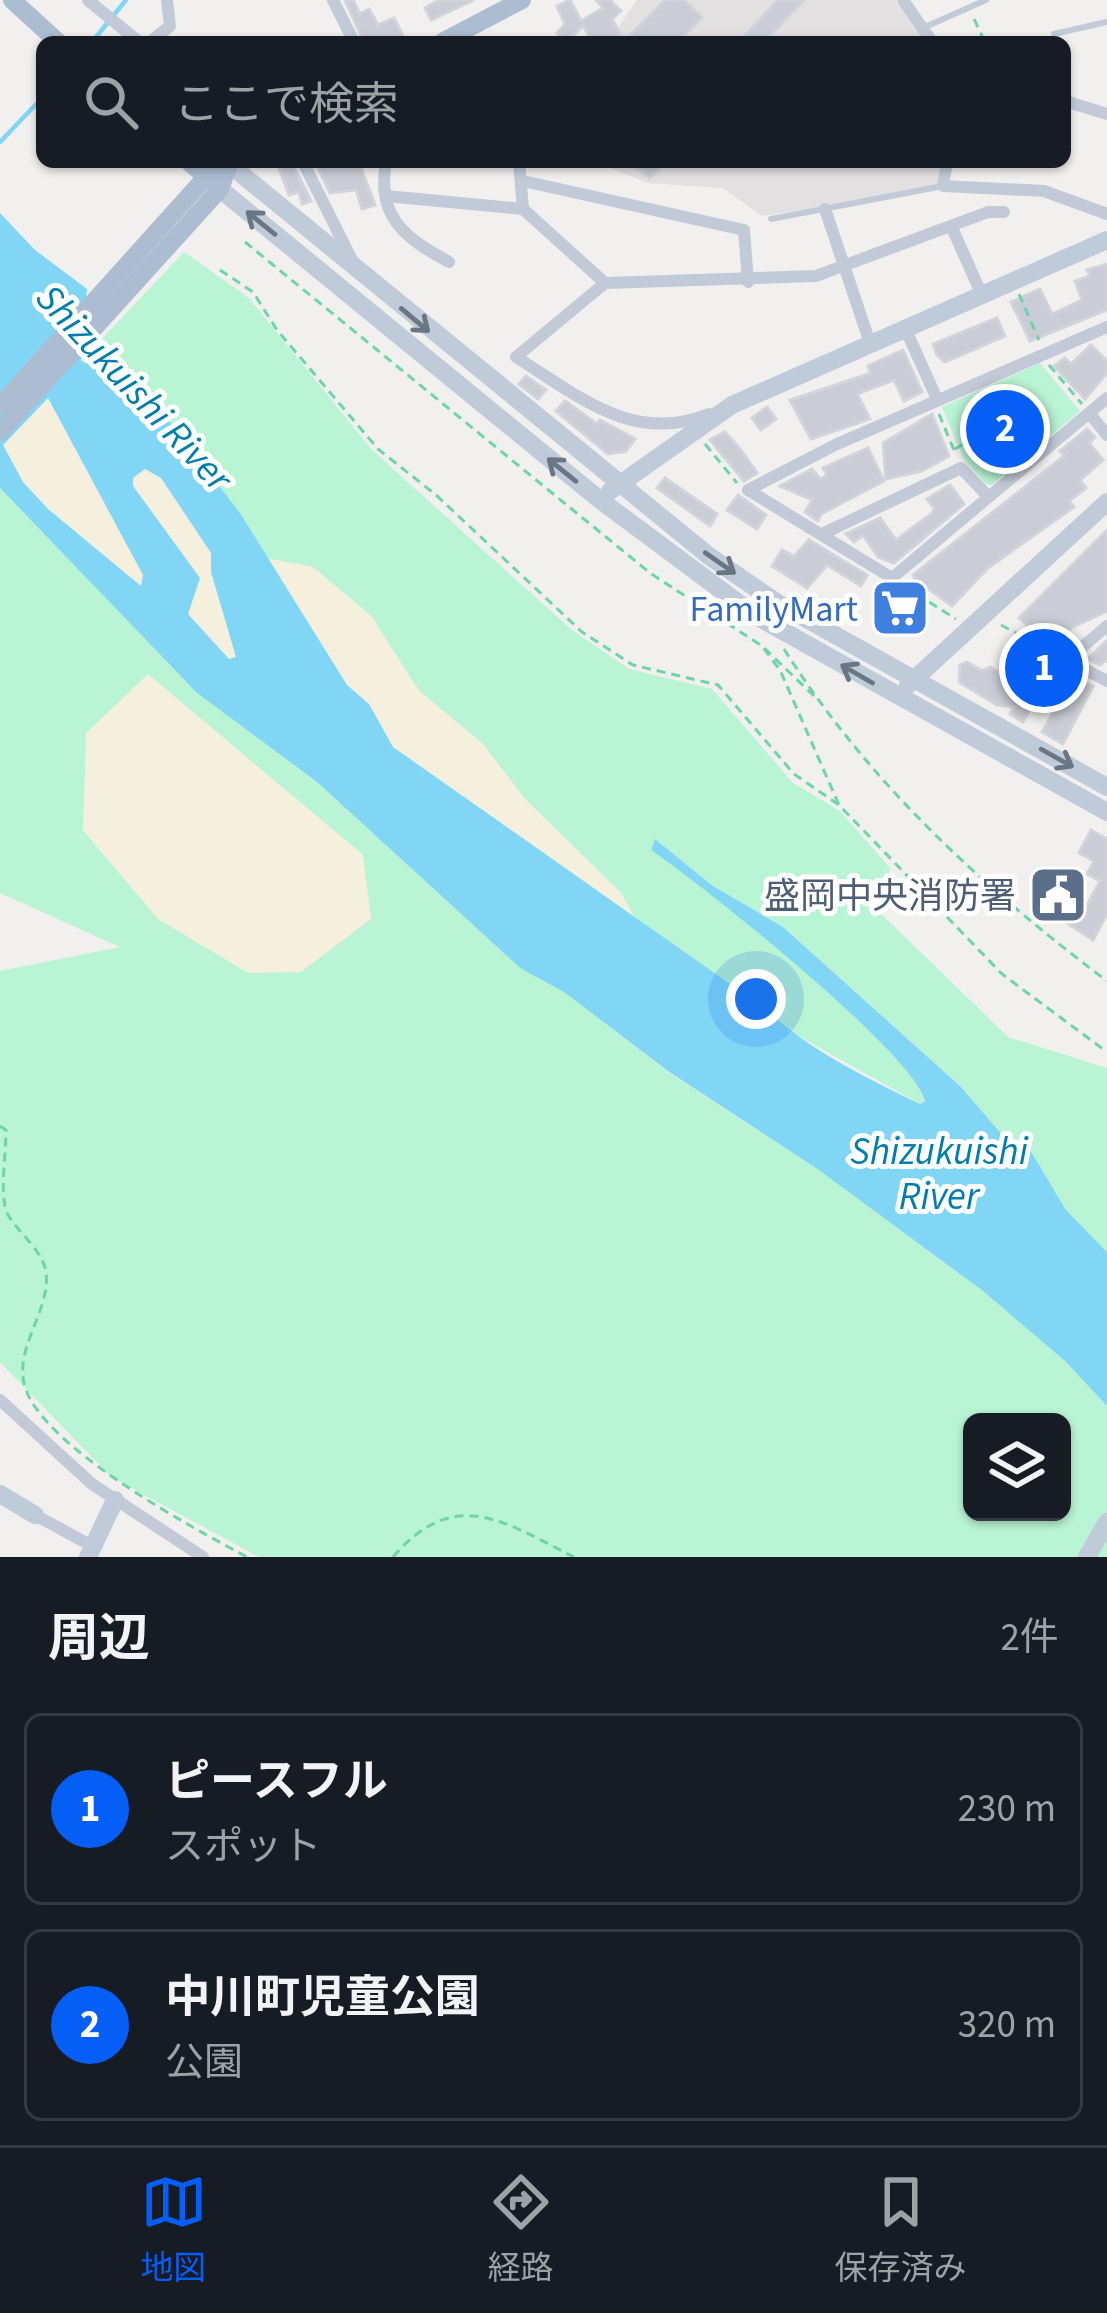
<!DOCTYPE html>
<html lang="ja">
<meta charset="utf-8">
<style>
:root{--surface:#171b24;--page:#242831;--text:#f1f3f6;--muted:#9ea1a6;--line:#363941;--accent:#055ef6}
body{margin:0;font-family:"Source Sans 3","Noto Sans JP",sans-serif;background:var(--page);color:var(--text)}
.controls{position:absolute;right:36px;bottom:36px;display:grid;overflow:hidden;border-radius:18px;box-shadow:0 3px 9px #0004}
.controls button{width:108px;height:108px;display:grid;place-items:center;padding:0;border:0;border-bottom:3px solid var(--line);background:var(--surface);color:var(--text);font:60px sans-serif}
.you{position:absolute;left:756px;top:999px;width:42px;height:42px;margin:-30px;border:9px solid #fff;border-radius:50%;background:#1a73e8;box-shadow:0 0 0 18px #1a73e833}
.badge{display:grid;place-items:center;width:78px;height:78px;border-radius:50%;background:var(--accent);color:#fff;font-size:39px;font-weight:700}
.pin{position:absolute;translate:-50% -50%;border:6px solid #fff;box-shadow:0 3px 12px #0006}
.list{margin:0;padding:0;list-style:none}
h2{display:flex;justify-content:space-between;align-items:center;height:156px;margin:0;padding:0 48px;font-size:51px}
h2 small{font-size:39px;font-weight:400;color:var(--muted)}
.list li{display:grid;grid-template-columns:78px 1fr auto;gap:36px;align-items:center;box-sizing:border-box;height:192px;margin:0 24px 24px;padding:0 24px;border:3px solid var(--line);border-radius:18px}
.list b{display:block;font-size:45px;white-space:nowrap}
.list p{margin:0;font-size:39px;white-space:nowrap;color:var(--muted)}
.list em{font-size:39px;font-style:normal;color:var(--muted)}
.icon{flex:none;width:66px;height:66px;fill:none;stroke:currentColor;stroke-width:2;stroke-linecap:round;stroke-linejoin:round}
.map{position:relative;flex:none;width:1107px;height:1557px;overflow:hidden}
.search{position:absolute;background:var(--surface);box-shadow:0 3px 9px #0004;left:36px;right:36px;top:36px;height:132px;display:flex;align-items:center;gap:30px;box-sizing:border-box;padding:0 42px;border-radius:18px;color:var(--muted);font-size:45px}
.sheet{height:588px;background:var(--surface)}
nav{display:flex;justify-content:space-around;align-items:center;box-sizing:border-box;height:168px;border-top:3px solid var(--line);background:var(--surface);font-size:33px;color:var(--muted)}
nav a{display:grid;justify-items:center;gap:6px}
nav .on{color:var(--accent)}
.map>svg:first-child{display:block}
.education{fill:#e3e0e1}
.green{fill:#b9f4d4;fill-rule:evenodd}
.sand{fill:#f5efde}
.water{fill:#81d6f6;fill-rule:evenodd}
.lines{fill:none;stroke-linecap:round;stroke-linejoin:round}
.stream{stroke:#81d6f6;stroke-width:4.5}
.building{fill:#cacdd5;stroke:#d2d4db;stroke-width:3}
.path{stroke:#6dd6a9;stroke-width:3;stroke-dasharray:9 6;stroke-linecap:butt}
.lane{stroke:#c1cad6;stroke-width:6}
.street{stroke:#c1cad6;stroke-width:12}
.secondary{stroke:#c0cbda;stroke-width:18}
.primary{stroke:#acbcd1;stroke-width:18}
.oneway{stroke:#6a7684}
.labels{text-anchor:middle;stroke-width:10;stroke-linejoin:round;paint-order:stroke}
.shop-label{font-size:36px;fill:#366cbe;stroke:#fff;text-anchor:end}
.service-label{font-size:36px;fill:#4e5e75;stroke:#fff;text-anchor:end}
.water-label{font-size:39px;font-style:italic;fill:#017eaf;stroke:#fff}
</style>
<div class="map">
<svg width="1107" height="1557" viewBox="0 0 1107 1557">
<rect width="100%" height="100%" fill="#f2efef"/>
<g class="education">
<polygon points="637,0 895,0 925,42 608,42"/>
<polygon points="597,162 941,162 937,188 762,216 723,188 647,183"/>
</g>
<g class="green">
<path d="M184,252L249,298L371,449L573,631L629,669L712,689L793,783L840,811L891,869L873,906L1008,1037L1107,1068V1252L1066,1210L1030,1151L1011,1145L961,1087L783,927L713,886L655,839L651,850C703,885 911,1050 925,1100L920,1104L786,1029L767,1010L639,925L620,892L524,798L483,744L419,691L371,616L313,567L265,558L240,513L162,411L146,402L133,378L81,361Z"/>
<polygon points="1040,363 1080,411 992,485 986,484 964,460 942,407"/>
<path d="M0,488L197,693L317,782L520,968L564,992L669,1073L816,1168L983,1291L1066,1362L1107,1406V1557H259L111,1477L0,1362V971L120,947L0,893ZM147,675L363,855L248,972L158,919L83,830ZM972,1422H1062V1512H972Z"/>
</g>
<g class="sand">
<polygon points="47,397 143,575 141,586 49,509 23,482 3,444"/>
<path d="M145,469C160,473 208,539 211,557C217,591 226,623 236,657L229,659L188,614L190,600C180,578 135,491 133,478Z"/>
<polygon points="265,558 313,567 371,616 419,691 483,744 524,798 620,892 639,925 393,747 369,704 347,686"/>
<polygon points="148,674 363,855 371,919 301,972 248,973 158,919 83,830 86,733"/>
</g>
<path class="water" d="M0,213L35,250L87,289L81,361L87,364L98,352L121,363L146,402L162,411L240,513L347,685L369,704L393,747L767,1010C808,1050 869,1079 920,1104L925,1101C913,1052 701,884 651,850L655,839L713,886L783,927L961,1087L1011,1145L1030,1150L1066,1210L1107,1252V1406L1066,1362L983,1291L816,1168L669,1072L564,992L520,968L317,782L197,693L0,488ZM48,398L143,575L141,586L48,509L23,482L3,445ZM145,469L161,478L211,553V572L236,657L229,659L188,614L200,578L133,486V478Z"/>
<g class="lines">
<g class="stream">
<polyline points="92,42 126,0"/>
<polyline points="0,142 42,98"/>
</g>
</g>
<g class="building">
<polygon points="345,0 353,0 360,14 369,9 378,25 394,18 403,36 364,42"/>
<polygon points="439,0 474,0 431,20 425,8"/>
<polygon points="570,0 581,21 603,8 596,0 610,0 621,11 612,19 624,41 665,0 684,0 702,18 678,42 593,42 583,26 566,42 557,33 565,24 557,6"/>
<polygon points="778,0 804,0 764,42 738,42"/>
<polygon points="315,162 359,162 375,205 362,209 356,190 330,193"/>
<polygon points="629,162 666,162 650,179"/>
<polygon points="293,163 294,167 311,201 302,204 299,192 289,195 279,168"/>
<polygon points="1107,264 1107,310 1030,341 1011,302 1040,289 1052,314 1082,300 1075,281 1090,276 1087,270"/>
<polygon points="997,318 1005,336 945,362 937,355 933,344"/>
<polygon points="1091,345 1107,361 1107,373 1085,399 1054,366 1065,358 1071,364"/>
<polygon points="903,350 922,392 904,401 894,380 857,394 870,419 811,439 790,400 871,373 868,366"/>
<polygon points="526,376 546,390 538,399 519,384"/>
<polygon points="565,401 597,424 600,420 635,439 626,451 608,454 556,411"/>
<polygon points="767,407 776,419 761,430 752,418"/>
<polygon points="932,414 949,456 922,471 886,479 883,443"/>
<polygon points="1087,429 1095,437 1089,443 1103,460 1080,480 1086,488 1069,501 1074,507 988,568 952,606 915,579 913,575 1064,456 1060,451"/>
<polygon points="725,432 741,450 757,473 744,481 710,440"/>
<polygon points="868,448 884,481 821,514 818,521 805,512 812,500 780,486 812,469 820,479 827,475 823,468"/>
<polygon points="665,478 717,514 710,526 657,488"/>
<polygon points="950,485 964,504 894,563 878,557 863,535 854,542 846,534 880,518 896,540 931,514 935,509 927,499"/>
<polygon points="738,495 766,515 757,529 727,510"/>
<polygon points="1107,530 1107,611 1071,628 1055,649 1019,618"/>
<polygon points="809,540 867,575 861,586 827,565 807,588 772,566 782,550 794,556"/>
<polygon points="894,590 923,608 913,624 884,607"/>
<polygon points="1107,640 1107,660 1100,665 1088,659"/>
<polygon points="1042,654 1057,662 1023,722 1010,714 1014,707 997,705 959,682 960,665 967,662 982,671 990,667 1003,675 1012,669 1024,675"/>
<polygon points="1073,678 1093,686 1063,744 1042,732"/>
<polygon points="1091,830 1107,839 1107,914 1093,940 1040,905 1052,885 1087,905 1100,881 1087,874 1094,861 1079,853"/>
</g>
<g class="lines">
<g class="path">
<polyline points="974,19 985,42"/>
<polyline points="245,242 650,573 762,646"/>
<polyline points="220,270 253,292 277,330 378,449 436,495 582,632 633,665 718,685 794,774 839,805"/>
<polyline points="1019,294 1039,340"/>
<polyline points="1049,365 1082,404"/>
<polyline points="999,387 1000,415"/>
<polyline points="939,414 956,455"/>
<polyline points="1006,432 1021,451"/>
<polyline points="705,444 737,483"/>
<polyline points="955,449 994,425"/>
<polyline points="904,586 956,619"/>
<polyline points="1001,625 1055,654"/>
<path d="M784,649C868,782 982,887 1107,981"/>
<polyline points="814,696 762,646 780,670 839,805 1002,974 1107,1052"/>
<path d="M0,1126L6,1130C6,1154 0,1189 6,1211C16,1232 42,1248 46,1272C51,1311 13,1348 25,1387C44,1448 193,1528 247,1557"/>
<path d="M393,1557C455,1485 504,1522 574,1557"/>
</g>
<g class="lane">
<polyline points="925,27 986,0"/>
<polyline points="1054,34 1107,22"/>
<polyline points="1009,162 1021,164"/>
<polyline points="771,219 943,186"/>
</g>
<g class="street">
<polyline points="88,0 139,42"/>
<polyline points="333,0 354,42"/>
<polyline points="903,0 932,42"/>
<polyline points="150,42 170,26 167,0"/>
<polyline points="1065,101 1107,114"/>
<polyline points="303,162 353,262"/>
<path d="M386,162C376,217 405,238 449,262"/>
<polyline points="519,162 523,209 605,283 816,276 988,212 1004,212"/>
<polyline points="947,162 943,186 1044,191 1107,214"/>
<polyline points="523,181 744,230 748,282"/>
<polyline points="386,196 523,209"/>
<polyline points="825,209 870,343"/>
<polyline points="952,228 982,295"/>
<path d="M605,283L516,357C577,395 633,445 709,414"/>
<polyline points="905,328 937,399"/>
<polyline points="1089,413 1107,435"/>
<polyline points="748,490 892,578 1107,398"/>
<polyline points="748,490 835,445 1107,327"/>
<polyline points="822,534 961,468 987,495"/>
<polyline points="1107,626 1067,660 1107,681"/>
<polyline points="0,1400 92,1484 203,1557"/>
<polyline points="35,1515 92,1546"/>
</g>
<g class="secondary">
<polyline points="229,164 709,556 776,602 1107,787"/>
<polyline points="220,189 600,500 756,616 1107,812"/>
<polyline points="610,491 732,405 1107,240"/>
<polyline points="908,685 1107,502"/>
<polyline points="0,1494 35,1515"/>
<polyline points="88,1557 115,1500"/>
<polyline points="1087,1557 1107,1522"/>
</g>
<g class="primary">
<polyline points="12,0 58,42"/>
<polyline points="442,42 522,0"/>
<polyline points="189,162 212,182"/>
<polyline points="0,406 206,177 231,162"/>
<polyline points="0,432 220,189 229,164"/>
</g>
</g>
<defs><path id="oneway-shaft" d="M-6 0H5M1.5-3L5.5 0L1.5 3" fill="none" stroke-width="1.6" stroke-linecap="round" stroke-linejoin="round" transform="scale(3)"/></defs>
<g class="oneway">
<use href="#oneway-shaft" transform="translate(261 223) rotate(-141)"/>
<use href="#oneway-shaft" transform="translate(415 320) rotate(40)"/>
<use href="#oneway-shaft" transform="translate(562 470) rotate(-141)"/>
<use href="#oneway-shaft" transform="translate(720 563) rotate(35)"/>
<use href="#oneway-shaft" transform="translate(857 674) rotate(-150)"/>
<use href="#oneway-shaft" transform="translate(1057 758) rotate(29)"/>
</g>
<defs>
<g id="supermarket-square" transform="scale(3)"><rect x="-9" y="-9" width="18" height="18" rx="4" fill="#3f7fe0" stroke="#fff"/><path d="M-6-5.5h2.5l.6 2H6L4.5 2H-2.5L-4.4-4H-6ZM-1.5 3.2a1.3 1.3 0 1 0 .1 0ZM3 3.2a1.3 1.3 0 1 0 .1 0Z" fill="#fff"/></g>
<g id="civic-square" transform="scale(3)"><rect x="-9" y="-9" width="18" height="18" rx="4" fill="#5c6f8a" stroke="#fff"/><path d="M-.6-6.5H3V-4.5H.6V-3L4-1V1h2V6H-6V1h2V-1L-.6-3ZM-1.2 2.5V6h2.4V2.5Z" fill="#fff"/></g>
</defs>
<g fill-rule="evenodd">
<use href="#supermarket-square" x="900" y="608"/>
<use href="#civic-square" x="1058" y="895"/>
</g>
<g class="labels">
<g class="shop-label">
<text x="858" y="621">FamilyMart</text>
</g>
<g class="service-label">
<text x="1016" y="908">盛岡中央消防署</text>
</g>
<g class="water-label">
<text transform="translate(135 387) rotate(47)" y="14">Shizukuishi River</text>
<text x="939" y="1164">Shizukuishi<tspan x="939" dy="45">River</tspan></text>
</g>
</g>
</svg>
<div class="controls">
<button><svg class="icon" aria-label="layers" viewBox="0 0 24 24"><path d="M12 4l9 5-9 5-9-5zM3 14l9 5 9-5"/></svg></button>
</div>
<div class="you"></div>
<div class="pin badge" style="left:1044px;top:668px">1</div>
<div class="pin badge" style="left:1005px;top:429px">2</div>
<div class="search"><svg class="icon" aria-label="search" viewBox="0 0 24 24"><circle cx="10" cy="10" r="6"/><path d="M15 15l6 6"/></svg>ここで検索</div>
</div>
<section class="sheet">
<h2>周辺<small>2件</small></h2>
<ul class="list">
<li><span class="badge">1</span><div><b>ピースフル</b><p>スポット</p></div><em>230 m</em></li>
<li><span class="badge">2</span><div><b>中川町児童公園</b><p>公園</p></div><em>320 m</em></li>
</ul>
</section>
<nav>
<a class="on"><svg class="icon" aria-label="map" viewBox="0 0 24 24"><path d="M3 6l6-2 6 2 6-2v14l-6 2-6-2-6 2zM9 4v14M15 6v14"/></svg>地図</a>
<a><svg class="icon" aria-label="directions" viewBox="0 0 24 24"><path d="M12 3l9 9-9 9-9-9zM9 14v-3h6M13 9l2 2-2 2"/></svg>経路</a>
<a><svg class="icon" aria-label="saved" viewBox="0 0 24 24"><path d="M7 4h10v16l-5-4-5 4z"/></svg>保存済み</a>
</nav>
